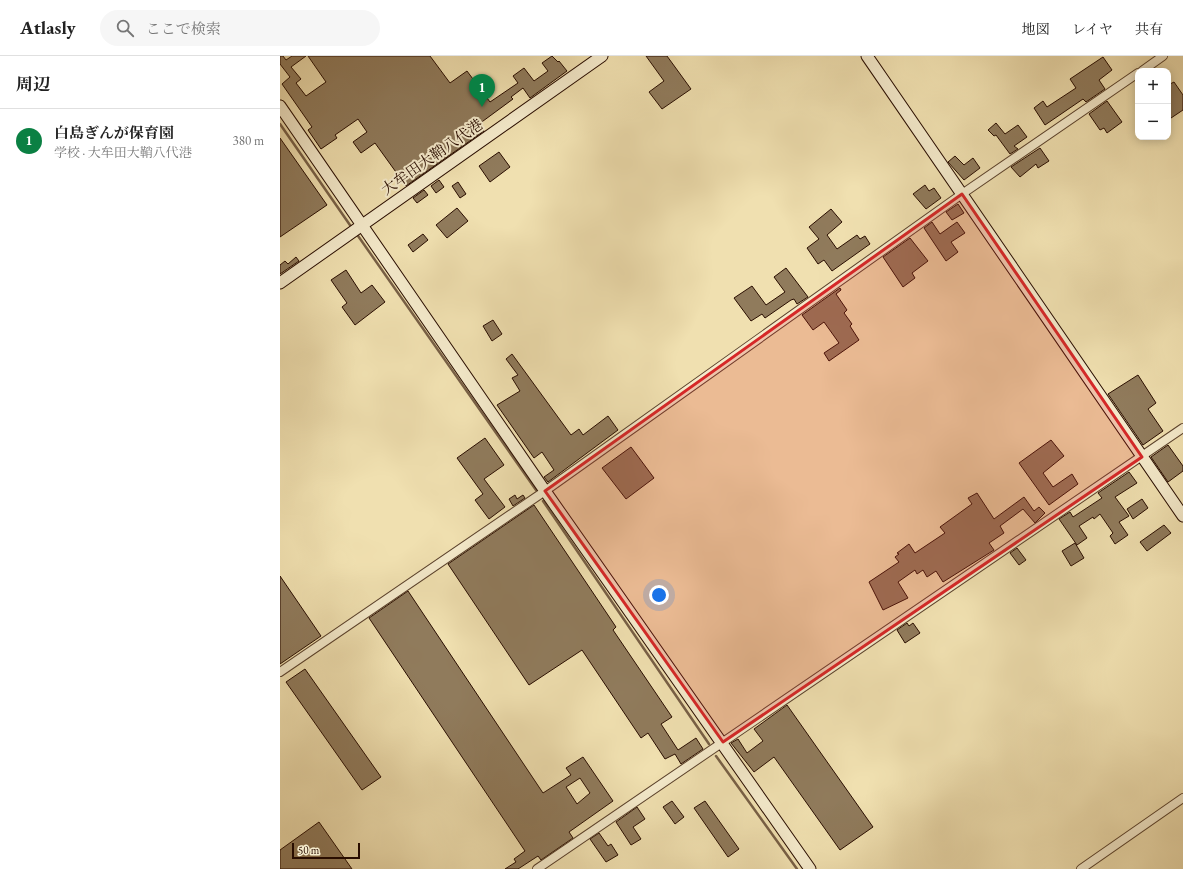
<!DOCTYPE html>
<html lang="ja">
<meta charset="utf-8">
<style>
:root{--surface:#fff;--page:#f6f6f6;--text:#222;--muted:#767676;--line:#e0e0e0;--accent:#0b8043}
body{margin:0;font-family:"EB Garamond","Noto Serif JP",serif;background:var(--page);color:var(--text)}
.controls{position:absolute;right:12px;top:12px;display:grid;overflow:hidden;border-radius:8px;box-shadow:0 2px 10px #0003}
.controls button{width:36px;height:36px;display:grid;place-items:center;padding:0;border:0;border-bottom:1px solid var(--line);background:var(--surface);color:var(--text);font:20px sans-serif}
.scale{position:absolute;left:12px;bottom:10px;width:68px;box-sizing:border-box;padding-left:4px;border:2px solid #290d00;border-top:0;font-size:11px;line-height:14px;white-space:nowrap;color:#290d00;-webkit-text-stroke:3px #f5ebcc;paint-order:stroke}
.you{position:absolute;left:379px;top:539px;width:14px;height:14px;margin:-10px;border:3px solid #fff;border-radius:50%;background:#1a73e8;box-shadow:0 0 0 6px #1a73e833}
.badge{display:grid;place-items:center;width:26px;height:26px;border-radius:50%;background:var(--accent);color:#fff;font-size:13px;font-weight:700}
.pin{position:absolute;translate:-50% -33px;filter:drop-shadow(0 1px 2px #0008)}
.pin::after{content:'';position:absolute;top:21px;width:14px;height:12px;background:inherit;clip-path:polygon(0 0,100% 0,50% 100%)}
.list{margin:0;padding:0;list-style:none}
h2{display:flex;justify-content:space-between;align-items:center;height:52px;margin:0;padding:0 16px;font-size:17px}
h2 small{font-size:13px;font-weight:400;color:var(--muted)}
.list li{display:grid;grid-template-columns:26px 1fr auto;gap:12px;align-items:center;box-sizing:border-box;height:64px;padding:0 16px;border-top:1px solid var(--line)}
.list b{display:block;font-size:15px;white-space:nowrap}
.list p{margin:0;font-size:13px;white-space:nowrap;color:var(--muted)}
.list em{font-size:13px;font-style:normal;color:var(--muted)}
.icon{flex:none;width:22px;height:22px;fill:none;stroke:currentColor;stroke-width:2;stroke-linecap:round;stroke-linejoin:round}
.map{position:relative;flex:none;width:903px;height:813px;overflow:hidden}
header{display:flex;align-items:center;gap:24px;box-sizing:border-box;height:56px;padding:0 20px;background:var(--surface);border-bottom:1px solid var(--line)}
header strong{font-size:19px}
nav{display:flex;gap:22px;margin-inline-start:auto;font-size:14px}
.search{width:280px;height:36px;background:var(--page);display:flex;align-items:center;gap:10px;box-sizing:border-box;padding:0 14px;border-radius:22px;color:var(--muted);font-size:15px}
main{display:flex}
aside{flex:1;background:var(--surface)}
.map>svg:first-child{display:block}
.lines{fill:none;stroke-linecap:round;stroke-linejoin:round}
.stream{stroke:#786046;stroke-width:2.5}
.building{fill:#907b5c;stroke:#290d00;fill-rule:evenodd}
.street-casing{stroke:#5b422c;stroke-width:10}
.secondary-casing{stroke:#290d00;stroke-width:13}
.street{stroke:#f5ebcc;stroke-width:8}
.secondary{stroke:#f5ebcc;stroke-width:11}
.marked{fill:#d62828;fill-opacity:0.2;stroke:#d62828;stroke-width:3;stroke-linejoin:round}
.labels{text-anchor:middle;stroke-width:4;stroke-linejoin:round;paint-order:stroke}
.street-label{font-size:15px;fill:#290d00;stroke:#f5ebcc}
</style>
<header>
<strong>Atlasly</strong>
<div class="search"><svg class="icon" aria-label="search" viewBox="0 0 24 24"><circle cx="10" cy="10" r="6"/><path d="M15 15l6 6"/></svg>ここで検索</div>
<nav><a>地図</a><a>レイヤ</a><a>共有</a></nav>
</header>
<main>
<aside>
<h2>周辺<small></small></h2>
<ul class="list">
<li><span class="badge">1</span><div><b>白島ぎんが保育園</b><p>学校 · 大牟田大鞘八代港</p></div><em>380 m</em></li>
</ul>
</aside>
<div class="map">
<svg width="903" height="813" viewBox="0 0 903 813">
<rect width="100%" height="100%" fill="#f0e0b0"/>
<filter id="stains"><feTurbulence type="fractalNoise" baseFrequency=".005" numOctaves="4"/><feColorMatrix values="0 0 0 0 .2 0 0 0 0 .09 0 0 0 0 .02 0 0 0 .5 -.17"/></filter>
<radialGradient id="worn" r=".72"><stop offset=".6" stop-color="#630" stop-opacity="0"/><stop offset="1" stop-color="#630" stop-opacity=".3"/></radialGradient>
<g class="lines">
<g class="stream">
<polyline points="0,68 72,172"/>
<polyline points="76,177 256,434"/>
<polyline points="263,445 429,688"/>
<polyline points="436,700 517,813"/>
</g>
</g>
<g class="building">
<polygon points="0,0 3,0 6,4 12,0 26,0 11,11 21,23 16,27 26,40 46,26 28,0 150,0 170,27 187,15 210,46 238,27 233,20 244,12 254,25 268,15 262,7 272,0 278,6 279,5 287,15 250,42 243,32 231,41 233,43 199,68 204,75 126,130 95,87 81,97 73,86 87,76 78,63 55,79 57,82 41,93 28,74 32,71 2,28 10,21 0,8"/>
<polygon points="366,0 387,0 411,33 382,53 369,36 384,25"/>
<polygon points="823,1 832,14 819,24 825,33 806,46 803,43 765,69 754,52 763,45 767,51 796,32 790,23"/>
<polygon points="894,26 903,39 903,54 888,64 888,29"/>
<polygon points="827,45 842,66 827,77 824,72 820,74 809,58"/>
<polygon points="716,67 725,78 738,69 747,81 734,90 738,93 730,98 716,79 714,80 708,74"/>
<polygon points="0,82 47,149 0,181"/>
<polygon points="760,92 769,105 758,112 756,108 740,121 731,111"/>
<polygon points="219,96 230,111 210,126 199,110"/>
<polygon points="675,100 684,109 693,102 700,112 684,124 668,106"/>
<polygon points="159,124 164,131 156,137 151,130"/>
<polygon points="178,126 186,138 180,142 172,130"/>
<polygon points="645,129 649,135 654,132 661,142 646,153 633,138"/>
<polygon points="144,134 148,139 137,147 133,142"/>
<polygon points="678,148 684,157 672,164 666,156"/>
<polygon points="177,152 188,165 167,182 156,169"/>
<polygon points="551,153 562,166 547,179 557,193 577,179 580,183 585,180 590,188 552,215 544,204 538,208 527,192 539,183 529,171"/>
<polygon points="652,166 660,178 677,166 685,177 671,186 678,196 666,205 644,172"/>
<polygon points="143,178 148,184 133,196 128,189"/>
<polygon points="630,182 648,205 632,217 635,222 623,231 603,201"/>
<polygon points="16,201 19,205 0,218 0,209 5,205 8,208"/>
<polygon points="506,212 528,241 517,248 514,243 511,244 485,262 482,258 471,265 454,242 472,230 486,249 505,236 494,221"/>
<polygon points="66,214 81,237 92,229 105,246 75,269 62,251 67,247 51,224"/>
<polygon points="560,232 561,234 556,238 567,254 564,257 572,268 570,270 579,284 549,305 544,297 559,287 544,266 533,274 522,259"/>
<polygon points="213,264 222,278 212,285 203,270"/>
<polygon points="232,298 291,379 299,373 303,379 328,360 338,374 268,426 264,421 274,414 262,396 254,402 217,349 240,335 232,322 238,319 226,303"/>
<polygon points="858,319 876,347 868,353 883,375 863,389 828,338"/>
<polygon points="205,382 224,409 204,423 225,451 209,463 195,444 203,438 177,402"/>
<polygon points="771,384 784,400 763,417 773,431 792,418 798,428 769,449 739,407"/>
<polygon points="888,389 903,410 903,415 888,426 871,401"/>
<polygon points="351,391 374,422 346,443 322,412"/>
<polygon points="849,416 857,427 835,441 849,460 839,466 848,479 835,488 830,480 833,477 820,458 814,463 813,461 799,470 807,482 797,489 779,463 790,456 793,461 822,442 818,437"/>
<polygon points="697,437 714,463 744,441 754,455 759,451 765,457 755,467 743,453 720,470 724,477 709,487 714,494 663,526 656,515 647,521 643,514 637,518 635,514 618,526 628,542 603,554 589,526 619,506 615,501 619,498 617,497 629,488 635,497 665,477 660,471 692,448 688,442"/>
<polygon points="235,439 237,443 243,439 245,442 233,450 229,443"/>
<polygon points="862,443 868,452 853,463 847,453"/>
<polygon points="254,449 336,571 333,574 392,661 381,668 398,694 416,682 423,693 401,708 395,698 385,703 368,677 361,682 302,594 249,629 168,508"/>
<polygon points="884,469 891,477 867,495 860,486"/>
<polygon points="795,487 804,502 791,510 782,495"/>
<polygon points="737,492 746,504 739,509 730,497"/>
<polygon points="0,520 41,580 0,608"/>
<path d="M128,535L263,737L291,719L286,712L303,701L333,745L289,776L293,782L261,804L258,800L238,813H225L236,806L234,803L245,795L89,562ZM300,722L310,737L297,748L286,731Z"/>
<polygon points="627,567 629,570 633,567 640,577 625,587 617,574"/>
<polygon points="25,613 101,721 82,734 6,626"/>
<polygon points="507,649 593,771 560,794 494,701 474,716 451,687 458,683 467,697 483,685 474,673"/>
<polygon points="392,745 404,761 395,768 383,751"/>
<polygon points="425,745 459,793 448,801 414,752"/>
<polygon points="357,751 365,763 353,771 361,783 351,789 336,766"/>
<polygon points="39,766 72,813 0,813 0,794"/>
<polygon points="319,777 328,790 331,788 338,799 326,806 310,783"/>
</g>
<g class="lines">
<g class="street-casing">
<g id="street">
<polyline points="862,15 883,0"/>
<polyline points="0,616 265,435 682,138 858,17"/>
<polyline points="257,813 903,372"/>
<polyline points="801,813 903,742"/>
</g>
</g>
<g class="secondary-casing">
<g id="secondary">
<polyline points="587,0 903,460"/>
<polyline points="0,50 265,435 530,813"/>
<polyline points="0,227 322,0"/>
</g>
</g>
<use href="#street" class="street"/>
<use href="#secondary" class="secondary"/>
</g>
<path class="marked" d="M682,138L862,401L443,686L265,435Z"/>
<g class="labels">
<g class="street-label">
<text transform="translate(152 101) rotate(-35)" y="5">大牟田大鞘八代港</text>
</g>
</g>
<rect width="100%" height="100%" filter="url(#stains)"/>
<rect width="100%" height="100%" fill="url(#worn)"/>
</svg>
<div class="controls">
<button>+</button>
<button>−</button>
</div>
<div class="scale">50 m</div>
<div class="you"></div>
<div class="pin badge" style="left:202px;top:51px">1</div>
</div>
</main>
